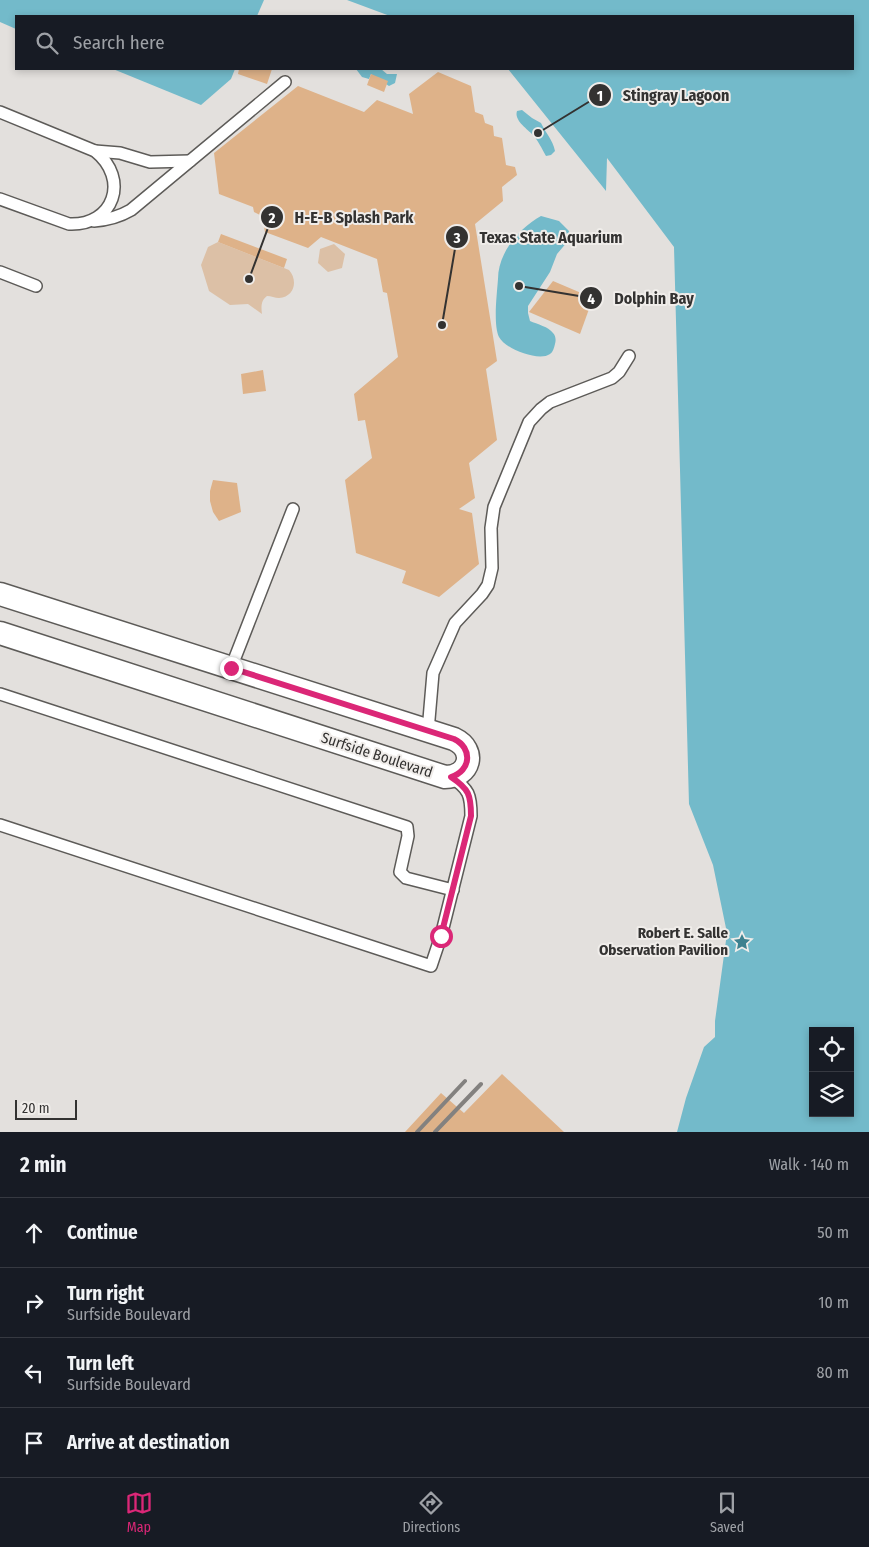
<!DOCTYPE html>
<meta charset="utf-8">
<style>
:root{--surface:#171b24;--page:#242831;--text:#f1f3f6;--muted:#9ea1a6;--line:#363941;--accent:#db2777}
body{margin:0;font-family:"Fira Sans Condensed",sans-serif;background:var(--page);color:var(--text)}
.controls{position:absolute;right:15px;bottom:15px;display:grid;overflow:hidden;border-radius:0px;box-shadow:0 2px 8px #0003}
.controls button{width:45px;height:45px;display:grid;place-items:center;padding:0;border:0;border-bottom:1px solid var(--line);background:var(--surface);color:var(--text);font:25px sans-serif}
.scale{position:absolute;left:15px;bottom:12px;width:62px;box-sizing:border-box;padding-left:5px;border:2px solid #333231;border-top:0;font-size:14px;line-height:18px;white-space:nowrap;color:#333231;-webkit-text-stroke:4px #f0edea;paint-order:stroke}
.stop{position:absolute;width:15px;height:15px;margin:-11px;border:4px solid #db2777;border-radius:50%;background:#fff}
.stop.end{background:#db2777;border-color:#fff;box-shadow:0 1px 5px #0008}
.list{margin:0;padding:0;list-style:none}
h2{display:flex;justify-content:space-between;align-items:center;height:65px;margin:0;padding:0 20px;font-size:21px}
h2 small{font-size:16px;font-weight:400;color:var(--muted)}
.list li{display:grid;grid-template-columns:32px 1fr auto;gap:15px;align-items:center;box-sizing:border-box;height:70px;padding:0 20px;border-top:1px solid var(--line)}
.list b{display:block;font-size:19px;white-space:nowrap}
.list p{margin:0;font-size:16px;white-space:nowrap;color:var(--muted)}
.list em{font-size:16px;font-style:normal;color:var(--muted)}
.icon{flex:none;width:28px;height:28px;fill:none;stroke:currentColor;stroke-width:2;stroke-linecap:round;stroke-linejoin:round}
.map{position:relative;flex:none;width:869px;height:1132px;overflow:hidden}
.search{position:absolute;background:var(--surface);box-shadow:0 2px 8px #0003;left:15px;right:15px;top:15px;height:55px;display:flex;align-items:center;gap:12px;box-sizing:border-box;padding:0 18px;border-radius:0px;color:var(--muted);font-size:19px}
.sheet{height:345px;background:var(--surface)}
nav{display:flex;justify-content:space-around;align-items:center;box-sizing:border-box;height:70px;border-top:1px solid var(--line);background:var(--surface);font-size:14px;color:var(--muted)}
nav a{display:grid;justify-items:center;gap:2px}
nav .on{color:var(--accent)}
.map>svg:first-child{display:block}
.green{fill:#dcc0a6}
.water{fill:#73baca;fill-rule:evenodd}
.building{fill:#deb289}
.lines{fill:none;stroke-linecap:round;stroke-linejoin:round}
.service-casing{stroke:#5d5b58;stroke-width:14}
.minor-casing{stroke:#5d5b58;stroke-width:25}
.service{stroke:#fff;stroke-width:11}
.minor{stroke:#fff;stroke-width:22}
.rail{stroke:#83817f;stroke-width:4}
.route{stroke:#db2777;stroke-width:6}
.labels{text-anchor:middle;stroke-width:4;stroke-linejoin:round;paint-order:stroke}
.street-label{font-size:15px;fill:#333231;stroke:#f0edea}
.poi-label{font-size:15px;font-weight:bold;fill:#333231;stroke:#f0edea;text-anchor:end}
.leader{fill:none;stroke:#333231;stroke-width:2}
.callout-dot{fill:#333231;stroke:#f0edea;stroke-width:2}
.mark-label{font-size:15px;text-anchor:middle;font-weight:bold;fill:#fff}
.callout-label{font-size:16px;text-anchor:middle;font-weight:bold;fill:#333231;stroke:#f0edea;stroke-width:4;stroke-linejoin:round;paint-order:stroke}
</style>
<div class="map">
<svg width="869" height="1132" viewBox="0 0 869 1132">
<rect width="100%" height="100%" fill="#e3e0dd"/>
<g class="green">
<path d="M218,242L289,270C298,280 295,297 279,298C275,298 271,296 267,296C261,300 261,307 262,314L248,304L230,305L209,291L201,265L208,247Z"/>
<polygon points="334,244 345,254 342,268 328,272 318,263 320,249"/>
</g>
<g class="water">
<polygon points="0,0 264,0 257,16 16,16 16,29 0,22"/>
<path d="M347,0H869V1132H677L686,1098L704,1047L715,1037V1021L727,933L713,865L689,804L674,247L607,158L606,191L508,69H853V16H390ZM813,1031H850V1113H813Z"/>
<polygon points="113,69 235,69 231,79 201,105"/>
<polygon points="356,69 381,69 387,74 397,74 395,83 389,86 371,74 369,79 362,77"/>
<path d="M522,110L532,118L541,123C545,132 553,140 555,151L551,155L546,156C542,149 538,140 532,134C526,128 514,120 517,111Z"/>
<path d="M541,216L559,221L569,231L568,241L557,254L550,272L528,306V313L530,321C537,324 549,327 553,333C556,336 556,341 555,344C554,348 553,352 550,354C539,362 505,349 499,337C493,324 497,294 498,279C498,253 519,228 541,216Z"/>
</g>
<g class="building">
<polygon points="239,69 272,69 267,84 238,74"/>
<polygon points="438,72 471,86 475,112 483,115 485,123 493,126 494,136 502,138 506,165 515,167 517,175 502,187 503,201 475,224 497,361 486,369 497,440 469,463 475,498 459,509 472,513 479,564 439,597 402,583 406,571 356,553 345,480 372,458 365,420 358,421 354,394 398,357 387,293 383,292 377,259 321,237 308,248 265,232 262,216 254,212 253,207 219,194 214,153 298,86 364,112 377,100 413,114 409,94"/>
<polygon points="371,74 388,81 384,92 367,85"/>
<polygon points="221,234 287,259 284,268 218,242"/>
<polygon points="553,281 593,298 580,334 529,312"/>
<polygon points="263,370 266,391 243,394 241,374"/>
<polygon points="213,480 237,483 241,512 219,521 213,512 210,501 210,491"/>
<polygon points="502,1074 564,1132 405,1132 441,1093 464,1113"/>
</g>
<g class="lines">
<g class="service-casing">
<g id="service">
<path d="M0,112L95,151C130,179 114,226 69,224L0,199"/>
<polyline points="95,151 120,153 150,162 190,161"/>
<path d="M94,221C108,220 119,217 131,210L285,82"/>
<polyline points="0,272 36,286"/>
<polyline points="231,668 293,509"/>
<polyline points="0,694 407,827 408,836 400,872 406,878 453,890"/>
<polyline points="428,731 433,673 455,623 482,594 488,585 492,568 491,528 494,507 529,422 541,409 550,402 612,378 619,372 629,356"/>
<path d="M0,825L431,966L441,936L471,816C471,795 469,789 451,777"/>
</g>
</g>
<g class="minor-casing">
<path id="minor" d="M0,594L454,739C477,750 470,777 445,777L0,633"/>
</g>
<use href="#service" class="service"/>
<use href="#minor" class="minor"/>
<g class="rail">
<polyline points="417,1132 465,1081"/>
<polyline points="435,1132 481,1084"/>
</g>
</g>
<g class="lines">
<path class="route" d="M231,668L454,739C473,748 471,771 451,777C469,789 471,795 471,816L441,936"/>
</g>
<defs>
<g id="sight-bare" transform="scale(1.35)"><path d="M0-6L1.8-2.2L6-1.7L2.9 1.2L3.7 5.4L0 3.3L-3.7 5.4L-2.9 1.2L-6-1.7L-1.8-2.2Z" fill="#3d818f" stroke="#f0edea" stroke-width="2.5" paint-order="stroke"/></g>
</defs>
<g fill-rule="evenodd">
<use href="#sight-bare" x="742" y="942"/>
</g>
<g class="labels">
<g class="street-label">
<text transform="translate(377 755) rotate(18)" y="5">Surfside Boulevard</text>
</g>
<g class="poi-label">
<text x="728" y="938">Robert E. Salle<tspan x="728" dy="17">Observation Pavilion</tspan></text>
</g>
</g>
<path class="leader" d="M538 133L600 95M249 279L272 217M442 325L457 237M519 286L591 298"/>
<g class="callout-dot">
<circle cx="538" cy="133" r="5"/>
<circle cx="249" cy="279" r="5"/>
<circle cx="442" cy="325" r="5"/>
<circle cx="519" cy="286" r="5"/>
<circle cx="600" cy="95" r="12"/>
<circle cx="272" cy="217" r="12"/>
<circle cx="457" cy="237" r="12"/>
<circle cx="591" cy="298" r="12"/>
</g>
<g class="mark-label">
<text x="600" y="101">1</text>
<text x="272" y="223">2</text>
<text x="457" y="243">3</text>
<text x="591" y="304">4</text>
</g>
<g class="callout-label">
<text x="676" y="101">Stingray Lagoon</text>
<text x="354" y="223">H-E-B Splash Park</text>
<text x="551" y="243">Texas State Aquarium</text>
<text x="654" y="304">Dolphin Bay</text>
</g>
</svg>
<div class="controls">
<button><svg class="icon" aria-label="locate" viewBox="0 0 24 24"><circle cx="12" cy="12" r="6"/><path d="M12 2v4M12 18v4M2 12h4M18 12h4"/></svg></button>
<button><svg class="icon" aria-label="layers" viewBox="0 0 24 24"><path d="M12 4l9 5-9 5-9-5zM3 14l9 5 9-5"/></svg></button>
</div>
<div class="scale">20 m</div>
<div class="stop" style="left:441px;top:936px"></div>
<div class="stop end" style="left:231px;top:668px"></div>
<div class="search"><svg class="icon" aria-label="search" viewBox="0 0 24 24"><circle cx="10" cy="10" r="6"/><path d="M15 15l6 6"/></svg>Search here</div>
</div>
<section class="sheet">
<h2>2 min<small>Walk · 140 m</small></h2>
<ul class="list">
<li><svg class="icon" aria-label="ahead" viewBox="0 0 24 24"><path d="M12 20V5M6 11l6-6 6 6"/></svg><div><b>Continue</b></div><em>50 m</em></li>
<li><svg class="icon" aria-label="right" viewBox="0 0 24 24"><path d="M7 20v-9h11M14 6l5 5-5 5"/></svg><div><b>Turn right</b><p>Surfside Boulevard</p></div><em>10 m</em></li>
<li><svg class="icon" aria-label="left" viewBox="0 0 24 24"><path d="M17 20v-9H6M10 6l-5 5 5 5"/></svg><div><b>Turn left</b><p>Surfside Boulevard</p></div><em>80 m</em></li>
<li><svg class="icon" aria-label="arrive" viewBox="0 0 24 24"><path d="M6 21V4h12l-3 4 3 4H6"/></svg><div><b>Arrive at destination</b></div></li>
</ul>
</section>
<nav>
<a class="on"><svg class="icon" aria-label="map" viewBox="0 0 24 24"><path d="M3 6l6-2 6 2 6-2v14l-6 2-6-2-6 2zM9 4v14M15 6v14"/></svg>Map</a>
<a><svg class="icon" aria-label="directions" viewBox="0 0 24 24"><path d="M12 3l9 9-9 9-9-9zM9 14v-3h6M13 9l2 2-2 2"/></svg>Directions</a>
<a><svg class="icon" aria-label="saved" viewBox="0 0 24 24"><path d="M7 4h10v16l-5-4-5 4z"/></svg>Saved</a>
</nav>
